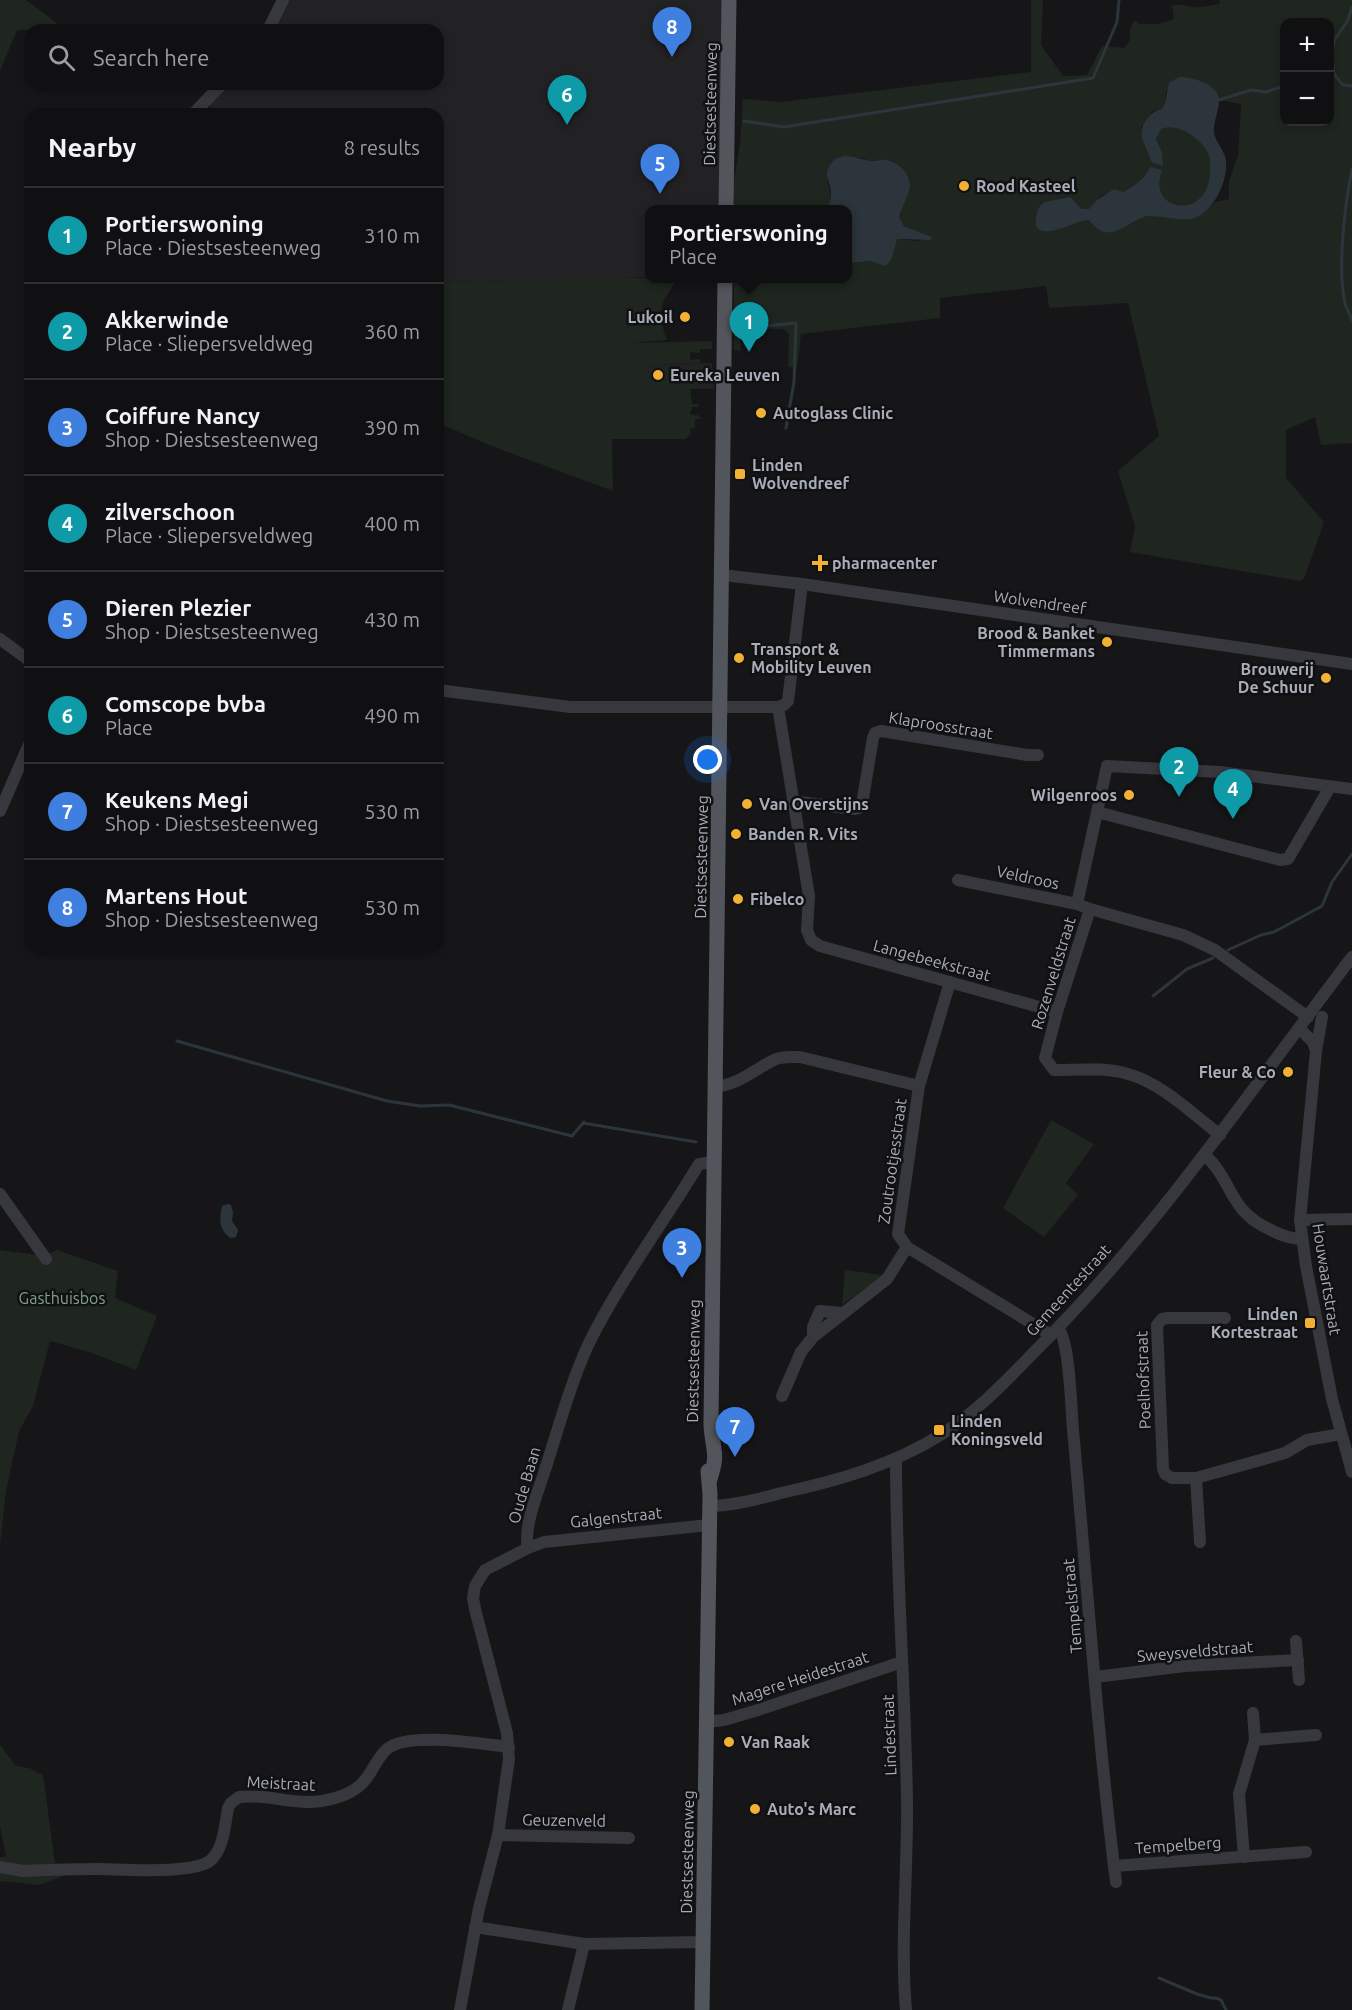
<!DOCTYPE html>
<meta charset="utf-8">
<style>
:root{--surface:#101012;--page:#19191b;--text:#f1f3f6;--muted:#9c9d9f;--line:#303032;--accent:#b45309}
body{margin:0;font-family:Ubuntu,sans-serif;background:var(--page);color:var(--text)}
.controls{position:absolute;right:18px;top:18px;display:grid;overflow:hidden;border-radius:12px;box-shadow:0 3px 9px #0003}
.controls button{width:54px;height:54px;display:grid;place-items:center;padding:0;border:0;border-bottom:2px solid var(--line);background:var(--surface);color:var(--text);font:30px sans-serif}
.you{position:absolute;left:708px;top:760px;width:21px;height:21px;margin:-15px;border:4px solid #fff;border-radius:50%;background:#1a73e8;box-shadow:0 0 0 9px #1a73e833}
.badge{display:grid;place-items:center;width:39px;height:39px;border-radius:50%;background:var(--accent);color:#fff;font-size:20px;font-weight:700}
.pin{position:absolute;translate:-50% -50px;filter:drop-shadow(0 2px 3px #0008)}
.pin::after{content:'';position:absolute;top:32px;width:21px;height:18px;background:inherit;clip-path:polygon(0 0,100% 0,50% 100%)}
.popup{position:absolute;left:645px;top:205px;width:207px;height:78px;box-sizing:border-box;display:grid;place-content:center;border-radius:12px;background:var(--surface);filter:drop-shadow(0 2px 4px #0005);font-size:20px;white-space:nowrap;color:var(--muted)}
.popup b{font-size:22px;color:var(--text)}
.popup::after{content:'';position:absolute;left:50%;top:100%;margin-left:-12px;border:12px solid transparent;border-top-color:var(--surface)}
.list{margin:0;padding:0;list-style:none}
h2{display:flex;justify-content:space-between;align-items:center;height:78px;margin:0;padding:0 24px;font-size:26px}
h2 small{font-size:20px;font-weight:400;color:var(--muted)}
.list li{display:grid;grid-template-columns:39px 1fr auto;gap:18px;align-items:center;box-sizing:border-box;height:96px;padding:0 24px;border-top:2px solid var(--line)}
.list b{display:block;font-size:22px;white-space:nowrap}
.list p{margin:0;font-size:20px;white-space:nowrap;color:var(--muted)}
.list em{font-size:20px;font-style:normal;color:var(--muted)}
.icon{flex:none;width:33px;height:33px;fill:none;stroke:currentColor;stroke-width:2;stroke-linecap:round;stroke-linejoin:round}
.map{position:relative;flex:none;width:1352px;height:2010px;overflow:hidden}
.search{position:absolute;background:var(--surface);box-shadow:0 3px 9px #0003;left:24px;top:24px;width:420px;height:66px;display:flex;align-items:center;gap:15px;box-sizing:border-box;padding:0 21px;border-radius:18px;color:var(--muted);font-size:22px}
.panel{position:absolute;background:var(--surface);box-shadow:0 3px 9px #0003;left:24px;top:108px;width:420px;height:846px;border-radius:18px}
.map>svg:first-child{display:block}
.built{fill:#222225}
.green{fill:#1e261f;fill-rule:evenodd}
.water{fill:#2c353c}
.lines{fill:none;stroke-linecap:round;stroke-linejoin:round}
.stream{stroke:#2c353c;stroke-width:3}
.minor{stroke:#37383d;stroke-width:12}
.major{stroke:#53555c;stroke-width:15}
.poi-dot{fill:#f2b134;stroke:#111113;stroke-width:2}
.labels{text-anchor:middle;stroke-width:5;stroke-linejoin:round;paint-order:stroke}
.street-label{font-size:16px;fill:#a8adb8;stroke:#111113}
.poi-label{font-size:16px;font-weight:bold;fill:#a8adb8;stroke:#111113;text-anchor:start}
.park-label{font-size:16px;fill:#7fa381;stroke:#111113}
</style>
<div class="map">
<svg width="1352" height="2010" viewBox="0 0 1352 2010">
<rect width="100%" height="100%" fill="#161618"/>
<g class="built">
<polygon points="286,0 723,0 719,209 650,210 650,277 438,282 438,114 218,114 204,102 222,84 438,84 438,30 268,30"/>
<polygon points="712,363 714,389 604,387 603,366"/>
</g>
<g class="green">
<polygon points="0,0 26,0 66,30 17,30 0,71"/>
<path d="M1031,0H1043L1041,45L1063,76L1087,75L1102,46L1124,48L1130,41V28L1135,20L1139,24H1159L1174,19L1172,5C1183,4 1184,6 1193,7C1201,8 1211,5 1220,4L1219,0H1352V443L1321,445L1315,417L1286,430V478L1324,522L1304,579L1300,581L1130,552L1135,526L1118,471L1159,436L1128,303L1049,308L1046,286L940,298V318L801,334L797,368L788,367L789,334L783,329L739,328L741,351L734,350V279L848,278V263L870,261L886,265L897,239L917,241L932,237L904,226L899,217L903,202L908,194L885,160L870,161L862,158L831,163L827,178L831,197L827,209L734,210V181L740,143L743,99L781,102L1031,72ZM1284,22H1330V122H1284ZM1202,81L1216,92L1219,100L1241,104L1238,156L1229,181V199L1215,202L1204,213L1148,216L1136,220L1096,228L1089,220L1083,219L1076,222L1037,211L1045,202L1076,203L1082,209H1089L1101,196L1111,192H1123L1136,184L1147,174L1159,177C1157,217 1209,217 1210,170C1211,155 1207,148 1196,138C1186,130 1173,125 1161,129L1156,139L1162,165L1151,162C1149,149 1143,140 1141,127L1153,111L1162,109L1165,103L1166,91Z"/>
<path d="M610,277L678,279C660,304 656,310 667,340L631,343L712,341V349H700V353L690,352V360L700,359V363L645,365L647,382H657V368L671,367L672,372L698,370V389H690L692,404H698V407H692V411H690L691,415H698L701,419H695V428L690,429L691,434L685,439H612L613,491L492,446L438,423V282Z"/>
<polygon points="1051,1120 1094,1144 1066,1183 1078,1195 1044,1237 1003,1208"/>
<polygon points="0,1250 44,1256 57,1250 118,1271 115,1298 157,1316 136,1370 92,1353 50,1341 33,1406 19,1431 6,1491 0,1545"/>
<polygon points="845,1270 883,1275 842,1305"/>
<polygon points="0,1745 16,1766 29,1768 43,1775 55,1863 68,1874 40,1885 0,1881 0,1857 6,1857 0,1826"/>
</g>
<g class="water">
<path d="M1179,77C1192,77 1220,84 1219,101C1219,111 1213,122 1214,132C1215,143 1226,151 1226,162C1228,182 1211,218 1189,219C1176,220 1161,216 1148,216C1125,221 1110,248 1089,220C1079,218 1027,250 1037,214C1038,208 1040,205 1045,202L1070,197L1082,209H1089L1097,200L1114,189L1123,192C1135,185 1144,180 1150,167L1162,170C1146,212 1209,223 1210,170C1211,154 1207,148 1195,138C1186,130 1173,125 1161,129L1156,139L1162,153L1163,166L1151,162C1148,147 1135,135 1146,120C1151,114 1154,111 1162,109L1165,103L1169,83Z"/>
<path d="M844,156C854,156 862,160 872,161C876,161 881,159 886,160C898,162 910,173 910,186C910,192 901,209 899,217L904,226L932,237L931,240L897,239L892,258L886,266L870,261L848,263V210L827,209C828,205 831,200 831,195C832,181 819,175 835,159Z"/>
<path d="M228,1204L231,1205L233,1212L232,1221L238,1230L236,1237L231,1238C219,1231 219,1219 222,1206Z"/>
</g>
<g class="lines">
<g class="stream">
<polyline points="1334,73 1332,58 1334,41 1348,20 1352,7"/>
<polyline points="1330,75 1334,74 1343,85 1352,86"/>
<polyline points="1219,100 1251,90 1266,92 1284,86"/>
<polyline points="744,121 784,127 1093,78 1117,22 1119,0"/>
<path d="M1352,169C1345,204 1337,268 1345,303C1346,308 1350,314 1352,320"/>
<polyline points="743,328 796,323 794,382 786,428"/>
<polyline points="1228,950 1261,935 1274,932 1322,906 1332,882 1352,854"/>
<polyline points="1153,996 1187,969 1213,958"/>
<polyline points="177,1041 387,1101 420,1106 449,1105 572,1136 584,1122"/>
<polyline points="583,1123 696,1142"/>
<polyline points="1159,1978 1197,1994 1211,1998 1216,1998 1221,2000 1226,2010"/>
</g>
<g class="minor">
<polyline points="268,30 283,0"/>
<polyline points="193,114 222,84"/>
<polyline points="722,575 802,584 1352,664"/>
<polyline points="802,584 788,701 784,705 778,707 809,896 807,930 811,940 820,946 1057,1012"/>
<polyline points="0,639 30,661"/>
<polyline points="438,690 570,707 778,707"/>
<polyline points="792,801 854,809 859,808 862,804 873,738 875,733 881,731 1027,755 1038,755"/>
<polyline points="0,811 30,742"/>
<polyline points="1097,812 1280,860 1288,859 1330,787"/>
<polyline points="958,880 1077,904 1090,909 1183,935 1215,950 1308,1017"/>
<polyline points="1077,904 1107,766 1220,772 1352,789"/>
<path d="M1090,909L1057,1012L1045,1058L1054,1070C1078,1070 1104,1067 1128,1074C1160,1082 1194,1115 1220,1135"/>
<polyline points="950,982 919,1086 898,1234 907,1247 1051,1335"/>
<polyline points="1322,1017 1316,1051 1300,1220 1306,1266 1332,1399 1352,1472"/>
<polyline points="1299,1028 1313,1042 1316,1051"/>
<path d="M715,1086C738,1086 756,1068 776,1059C784,1056 791,1057 800,1057L919,1086"/>
<path d="M1205,1155C1234,1182 1228,1211 1271,1230C1281,1235 1290,1239 1302,1239"/>
<polyline points="0,1194 46,1259"/>
<polyline points="1300,1220 1352,1219"/>
<polyline points="1225,1318 1167,1318 1162,1319 1157,1325 1163,1469 1165,1474 1172,1478 1196,1478 1285,1453 1307,1440 1341,1434"/>
<path d="M1058,1328C1070,1341 1071,1409 1073,1430C1087,1581 1097,1732 1116,1882"/>
<polyline points="813,1337 813,1327 820,1311 842,1313"/>
<polyline points="782,1396 801,1352 813,1337 887,1279 907,1247"/>
<path d="M896,1458C896,1572 905,1686 907,1800C908,1870 900,1940 906,2010"/>
<polyline points="1196,1478 1200,1542"/>
<path d="M709,1506C733,1506 758,1499 781,1493C837,1481 893,1465 942,1434C983,1408 1015,1371 1049,1337C1162,1221 1254,1086 1352,957"/>
<path d="M528,1548C523,1528 538,1492 544,1473C558,1430 570,1384 589,1343C619,1282 664,1222 699,1164L714,1162"/>
<polyline points="1296,1641 1299,1680"/>
<polyline points="1095,1677 1185,1666 1298,1660"/>
<polyline points="1253,1713 1255,1740"/>
<polyline points="707,1722 724,1720 755,1711 902,1662"/>
<polyline points="498,1835 629,1838"/>
<polyline points="1244,1857 1239,1794 1255,1740 1316,1735"/>
<polyline points="1114,1866 1306,1852"/>
<path d="M0,1867L23,1871C47,1870 72,1869 97,1869C121,1869 194,1875 211,1860C224,1848 225,1824 228,1808L231,1803L239,1797C272,1793 299,1809 335,1798C353,1793 364,1785 373,1768C377,1762 381,1754 387,1749C408,1731 482,1744 509,1747"/>
<polyline points="475,1927 584,1944 703,1942"/>
<polyline points="460,2010 479,1908 498,1835 509,1759 507,1733 475,1609 473,1598 475,1586 485,1570 528,1548 544,1542 709,1525"/>
<polyline points="568,2010 584,1944"/>
</g>
<g class="major">
<polyline points="726,210 729,0"/>
<path d="M710,1479C713,1469 716,1460 714,1449C713,1440 711,1433 711,1424L725,278"/>
<polyline points="702,2010 710,1494 708,1471"/>
</g>
</g>
<g class="poi-dot">
<circle cx="964" cy="186" r="6"/>
<circle cx="685" cy="317" r="6"/>
<circle cx="658" cy="375" r="6"/>
<circle cx="761" cy="413" r="6"/>
<rect x="734" y="468" width="12" height="12" rx="3"/>
<path d="M817 554h6v6h6v6h-6v6h-6v-6h-6v-6h6z"/>
<circle cx="1107" cy="642" r="6"/>
<circle cx="739" cy="658" r="6"/>
<circle cx="1326" cy="678" r="6"/>
<circle cx="1129" cy="795" r="6"/>
<circle cx="747" cy="804" r="6"/>
<circle cx="736" cy="834" r="6"/>
<circle cx="738" cy="899" r="6"/>
<circle cx="1288" cy="1072" r="6"/>
<rect x="1304" y="1317" width="12" height="12" rx="3"/>
<rect x="933" y="1424" width="12" height="12" rx="3"/>
<circle cx="729" cy="1742" r="6"/>
<circle cx="755" cy="1809" r="6"/>
</g>
<g class="labels">
<g class="street-label">
<text transform="translate(710 104) rotate(-89)" y="6">Diestsesteenweg</text>
<text transform="translate(1040 602) rotate(8)" y="6">Wolvendreef</text>
<text transform="translate(941 725) rotate(9)" y="6">Klaproosstraat</text>
<text transform="translate(701 857) rotate(-89)" y="6">Diestsesteenweg</text>
<text transform="translate(1028 877) rotate(12)" y="6">Veldroos</text>
<text transform="translate(932 960) rotate(15)" y="6">Langebeekstraat</text>
<text transform="translate(1053 973) rotate(-73)" y="6">Rozenveldstraat</text>
<text transform="translate(892 1161) rotate(-82)" y="6">Zoutrootjesstraat</text>
<text transform="translate(1327 1279) rotate(81)" y="6">Houwaartstraat</text>
<text transform="translate(1068 1290) rotate(-48)" y="6">Gemeentestraat</text>
<text transform="translate(693 1361) rotate(-89)" y="6">Diestsesteenweg</text>
<text transform="translate(1143 1380) rotate(-92)" y="6">Poelhofstraat</text>
<text transform="translate(524 1485) rotate(-74)" y="6">Oude Baan</text>
<text transform="translate(616 1517) rotate(-6)" y="6">Galgenstraat</text>
<text transform="translate(1072 1606) rotate(-95)" y="6">Tempelstraat</text>
<text transform="translate(1195 1651) rotate(-5)" y="6">Sweysveldstraat</text>
<text transform="translate(800 1678) rotate(-18)" y="6">Magere Heidestraat</text>
<text transform="translate(889 1735) rotate(-92)" y="6">Lindestraat</text>
<text transform="translate(281 1783) rotate(3)" y="6">Meistraat</text>
<text transform="translate(564 1820) rotate(1)" y="6">Geuzenveld</text>
<text transform="translate(1178 1845) rotate(-4)" y="6">Tempelberg</text>
<text transform="translate(687 1852) rotate(-89)" y="6">Diestsesteenweg</text>
</g>
<g class="poi-label">
<text x="976" y="192">Rood Kasteel</text>
<text x="673" y="323" text-anchor="end">Lukoil</text>
<text x="670" y="381">Eureka Leuven</text>
<text x="773" y="419">Autoglass Clinic</text>
<text x="752" y="471">Linden<tspan x="752" dy="18">Wolvendreef</tspan></text>
<text x="832" y="569">pharmacenter</text>
<text x="1095" y="639" text-anchor="end">Brood &amp; Banket<tspan x="1095" dy="18">Timmermans</tspan></text>
<text x="751" y="655">Transport &amp;<tspan x="751" dy="18">Mobility Leuven</tspan></text>
<text x="1314" y="675" text-anchor="end">Brouwerij<tspan x="1314" dy="18">De Schuur</tspan></text>
<text x="1117" y="801" text-anchor="end">Wilgenroos</text>
<text x="759" y="810">Van Overstijns</text>
<text x="748" y="840">Banden R. Vits</text>
<text x="750" y="905">Fibelco</text>
<text x="1276" y="1078" text-anchor="end">Fleur &amp; Co</text>
<text x="1298" y="1320" text-anchor="end">Linden<tspan x="1298" dy="18">Kortestraat</tspan></text>
<text x="951" y="1427">Linden<tspan x="951" dy="18">Koningsveld</tspan></text>
<text x="741" y="1748">Van Raak</text>
<text x="767" y="1815">Auto's Marc</text>
</g>
<g class="park-label">
<text x="62" y="1304">Gasthuisbos</text>
</g>
</g>
</svg>
<div class="controls">
<button>+</button>
<button>−</button>
</div>
<div class="you"></div>
<div class="pin badge" style="left:749px;top:352px;background:#0f9aa8">1</div>
<div class="popup"><b>Portierswoning</b>Place</div>
<div class="pin badge" style="left:1179px;top:797px;background:#0f9aa8">2</div>
<div class="pin badge" style="left:682px;top:1278px;background:#3f7fe0">3</div>
<div class="pin badge" style="left:1233px;top:819px;background:#0f9aa8">4</div>
<div class="pin badge" style="left:660px;top:194px;background:#3f7fe0">5</div>
<div class="pin badge" style="left:567px;top:125px;background:#0f9aa8">6</div>
<div class="pin badge" style="left:735px;top:1457px;background:#3f7fe0">7</div>
<div class="pin badge" style="left:672px;top:57px;background:#3f7fe0">8</div>
<div class="search"><svg class="icon" aria-label="search" viewBox="0 0 24 24"><circle cx="10" cy="10" r="6"/><path d="M15 15l6 6"/></svg>Search here</div>
<section class="panel">
<h2>Nearby<small>8 results</small></h2>
<ul class="list">
<li><span class="badge" style="background:#0f9aa8">1</span><div><b>Portierswoning</b><p>Place · Diestsesteenweg</p></div><em>310 m</em></li>
<li><span class="badge" style="background:#0f9aa8">2</span><div><b>Akkerwinde</b><p>Place · Sliepersveldweg</p></div><em>360 m</em></li>
<li><span class="badge" style="background:#3f7fe0">3</span><div><b>Coiffure Nancy</b><p>Shop · Diestsesteenweg</p></div><em>390 m</em></li>
<li><span class="badge" style="background:#0f9aa8">4</span><div><b>zilverschoon</b><p>Place · Sliepersveldweg</p></div><em>400 m</em></li>
<li><span class="badge" style="background:#3f7fe0">5</span><div><b>Dieren Plezier</b><p>Shop · Diestsesteenweg</p></div><em>430 m</em></li>
<li><span class="badge" style="background:#0f9aa8">6</span><div><b>Comscope bvba</b><p>Place</p></div><em>490 m</em></li>
<li><span class="badge" style="background:#3f7fe0">7</span><div><b>Keukens Megi</b><p>Shop · Diestsesteenweg</p></div><em>530 m</em></li>
<li><span class="badge" style="background:#3f7fe0">8</span><div><b>Martens Hout</b><p>Shop · Diestsesteenweg</p></div><em>530 m</em></li>
</ul>
</section>
</div>
